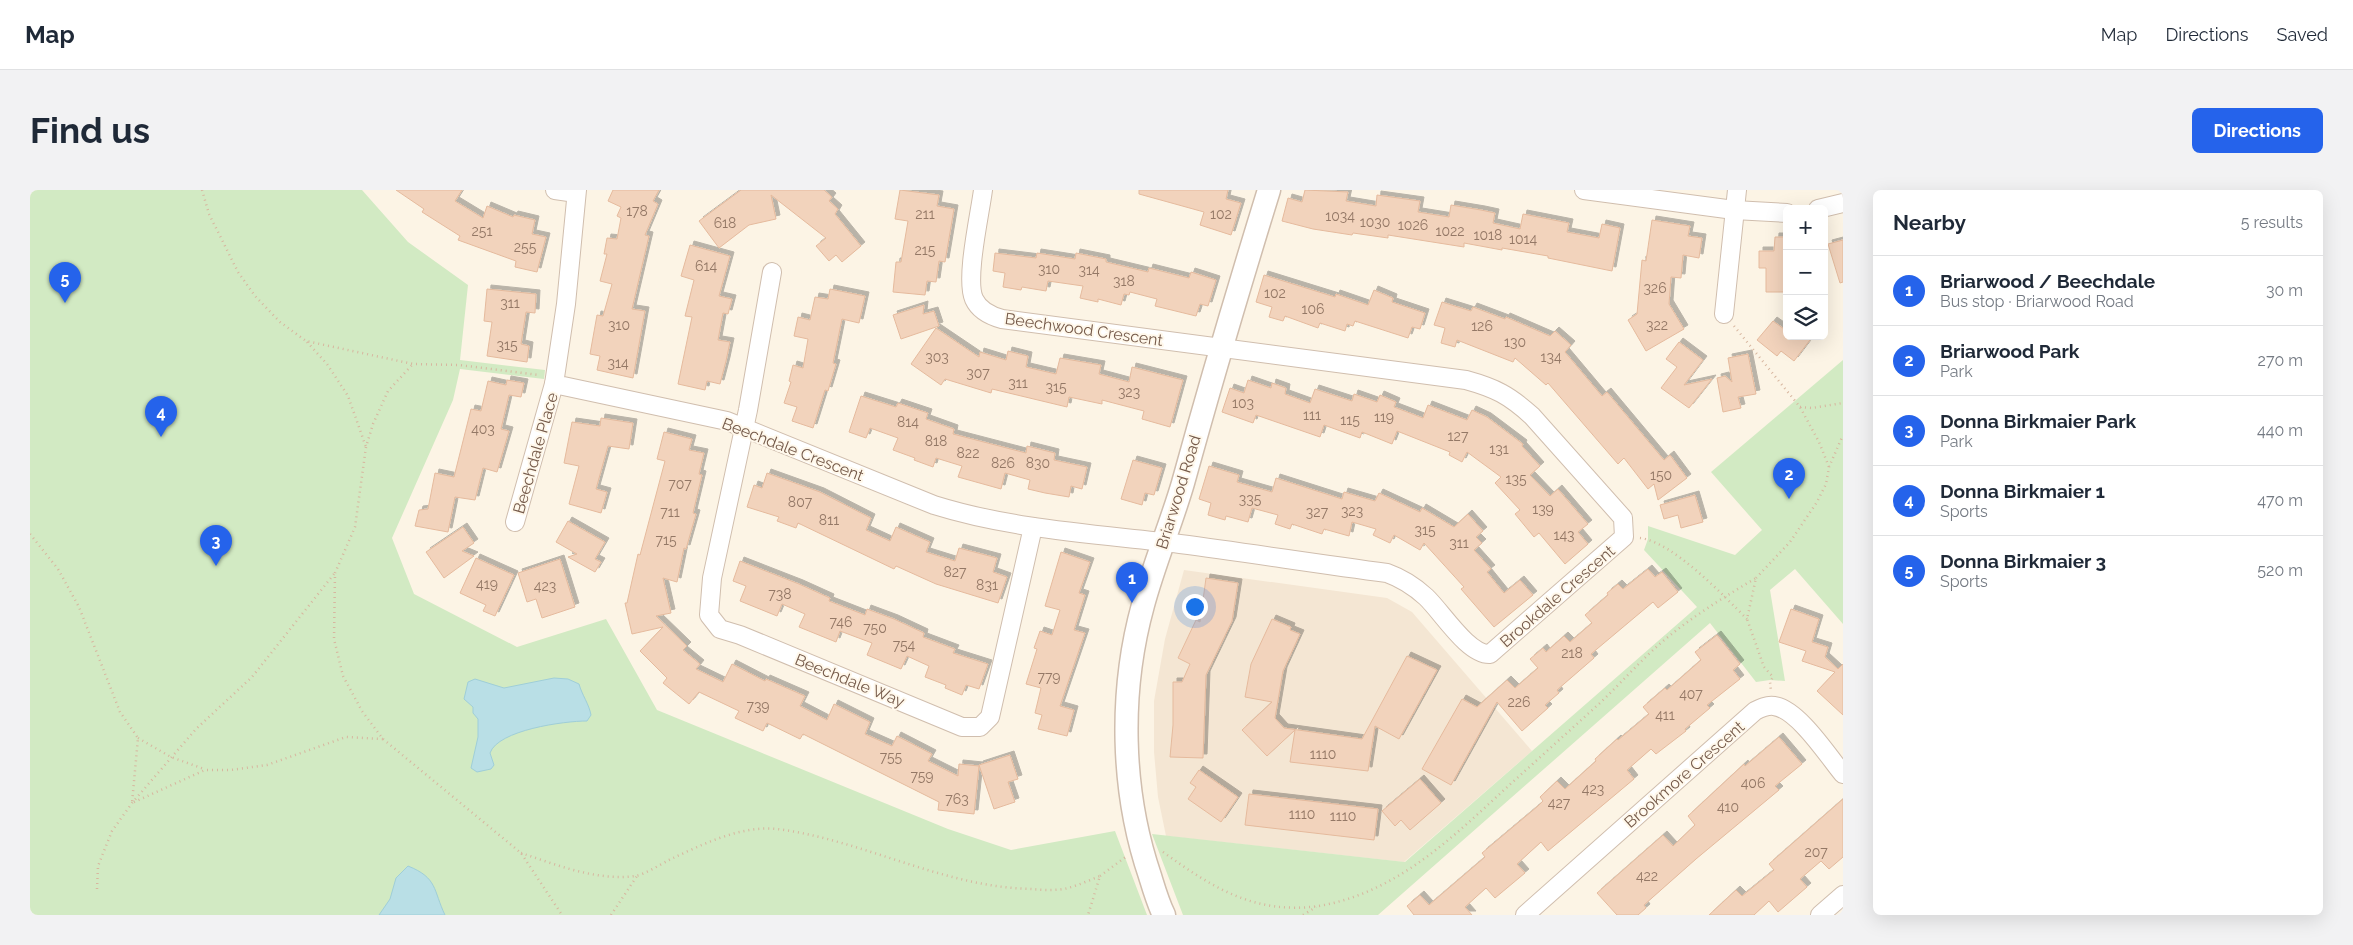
<!DOCTYPE html>
<meta charset="utf-8">
<style>
:root{--surface:#fff;--page:#f2f2f3;--text:#1f2937;--muted:#747a83;--line:#e0e1e3;--accent:#2563eb}
body{margin:0;font-family:Raleway,sans-serif;background:var(--page);color:var(--text)}
.controls{position:absolute;right:15px;top:15px;display:grid;overflow:hidden;border-radius:8px;box-shadow:0 5px 20px #0002}
.controls button{width:45px;height:45px;display:grid;place-items:center;padding:0;border:0;border-bottom:1px solid var(--line);background:var(--surface);color:var(--text);font:25px sans-serif}
.you{position:absolute;left:1164px;top:416px;width:18px;height:18px;margin:-12px;border:4px solid #fff;border-radius:50%;background:#1a73e8;box-shadow:0 0 0 8px #1a73e833}
.badge{display:grid;place-items:center;width:32px;height:32px;border-radius:50%;background:var(--accent);color:#fff;font-size:16px;font-weight:700}
.pin{position:absolute;translate:-50% -41px;filter:drop-shadow(0 1px 2px #0008)}
.pin::after{content:'';position:absolute;top:26px;width:18px;height:15px;background:inherit;clip-path:polygon(0 0,100% 0,50% 100%)}
.list{margin:0;padding:0;list-style:none}
h2{display:flex;justify-content:space-between;align-items:center;height:65px;margin:0;padding:0 20px;font-size:21px}
h2 small{font-size:16px;font-weight:400;color:var(--muted)}
.list li{display:grid;grid-template-columns:32px 1fr auto;gap:15px;align-items:center;box-sizing:border-box;height:70px;padding:0 20px;border-top:1px solid var(--line)}
.list b{display:block;font-size:19px;white-space:nowrap}
.list p{margin:0;font-size:16px;white-space:nowrap;color:var(--muted)}
.list em{font-size:16px;font-style:normal;color:var(--muted)}
.icon{flex:none;width:28px;height:28px;fill:none;stroke:currentColor;stroke-width:2;stroke-linecap:round;stroke-linejoin:round}
.map{position:relative;flex:none;width:1813px;height:725px;overflow:hidden;border-radius:8px}
header{display:flex;align-items:center;gap:30px;box-sizing:border-box;height:70px;padding:0 25px;background:var(--surface);border-bottom:1px solid var(--line)}
header strong{font-size:24px}
nav{display:flex;gap:28px;margin-inline-start:auto;font-size:18px}
.intro{display:flex;align-items:center;justify-content:space-between;box-sizing:border-box;height:120px;padding:0 30px}
h1{margin:0;font-size:35px}
.button{padding:12px 22px;border-radius:8px;background:var(--accent);color:#fff;font-size:18px;font-weight:700}
main{display:flex;gap:30px;padding:0 30px}
aside{flex:1;background:var(--surface);border-radius:8px;box-shadow:0 5px 20px #0002}
.map>svg:first-child{display:block}
.residential{fill:#f4e6d3}
.green{fill:#d2eac3}
.water{fill:#b9dfe6;stroke:#9fced8}
.building{fill:#f2d3bc;stroke:#e5ba9d;filter:url(#shadow)}
.lines{fill:none;stroke-linecap:round;stroke-linejoin:round}
.minor-casing{stroke:#d0beae;stroke-width:20}
.tertiary-casing{stroke:#d0beae;stroke-width:25}
.path{stroke:#d7b69f;stroke-width:2.5;stroke-dasharray:1 4;stroke-linecap:butt}
.minor{stroke:#fff;stroke-width:18}
.tertiary{stroke:#fff;stroke-width:22}
.labels{text-anchor:middle;stroke-width:4;stroke-linejoin:round;paint-order:stroke}
.number-label{font-size:14px;fill:#947866}
.street-label{font-size:16px;fill:#755a4a;stroke:#fff8eb}
</style>
<header>
<strong>Map</strong>
<nav><a>Map</a><a>Directions</a><a>Saved</a></nav>
</header>
<div class="intro"><h1>Find us</h1><a class="button">Directions</a></div>
<main>
<div class="map">
<svg width="1813" height="725" viewBox="0 0 1813 725">
<defs>
<filter id="shadow"><feDropShadow dx="4" dy="-4" stdDeviation="0" flood-color="#0004"/></filter>
</defs>
<rect width="100%" height="100%" fill="#fcf4e5"/>
<polygon class="residential" points="1154,380 1357,408 1366,413 1382,422 1502,561 1374,672 1136,646 1128,607 1124,562 1124,511 1135,449"/>
<g class="green">
<polygon points="0,0 332,0 378,52 438,95 430,170 515,180 514,189 430,179 423,210 362,348 384,404 487,457 576,429 627,520 918,639 981,660 1085,641 1117,725 0,725"/>
<polygon points="1813,170 1813,434 1765,379 1740,400 1755,491 1740,490 1726,492 1680,433 1348,725 1153,725 1122,644 1375,672 1667,417 1614,360 1618,349 1618,336 1705,365 1732,340 1681,282"/>
</g>
<g class="water">
<path d="M524,488L538,489L549,494C552,505 559,514 561,525L557,531C534,531 468,540 460,563L464,575L461,579L447,582L441,578L448,547V529L443,523V517L434,509L438,492L445,489L474,498Z"/>
<path d="M378,676C408,688 403,700 415,725H349L360,709L366,688Z"/>
</g>
<g class="building">
<polygon points="366,0 432,0 425,11 453,28 457,16 483,27 484,25 505,30 502,44 516,47 507,82 485,77 486,71 428,50 430,46 392,22 394,19"/>
<polygon points="583,0 629,0 623,11 628,14 615,45 619,46 602,119 615,121 603,188 567,180 570,166 560,164 567,125 573,126 582,94 570,91 577,64 574,64 577,48 587,49 591,28 587,26 591,17 578,11"/>
<polygon points="711,0 794,0 802,7 799,11 808,19 805,24 831,56 812,72 806,65 799,71 786,56 796,48 741,5 746,29 719,35 689,58 669,31"/>
<polygon points="870,0 909,5 907,16 924,19 915,72 909,71 906,92 897,91 895,105 863,102 866,72 871,72 878,31 865,29"/>
<polygon points="1109,0 1198,0 1196,9 1211,13 1201,45 1170,35 1174,22 1109,4"/>
<polygon points="1275,0 1318,2 1316,11 1346,16 1347,5 1390,11 1388,22 1419,27 1421,15 1451,20 1465,23 1463,33 1490,39 1493,24 1539,33 1537,42 1569,48 1572,34 1590,38 1582,81 1518,68 1518,66 1472,58 1472,60 1434,53 1434,57 1358,45 1358,48 1323,43 1322,45 1283,39 1252,31 1258,8 1272,12"/>
<polygon points="1622,30 1660,36 1658,46 1672,48 1669,68 1653,65 1651,88 1641,87 1639,114 1654,139 1616,161 1598,130 1607,124 1612,70 1616,71"/>
<polygon points="1745,47 1757,47 1757,102 1736,102 1736,78 1729,78 1729,61 1744,61"/>
<polygon points="1813,50 1813,92 1810,93 1798,54"/>
<polygon points="660,55 700,66 689,106 702,109 698,124 693,123 688,150 700,152 696,171 690,194 677,191 675,200 648,194 662,127 655,126 664,90 651,86"/>
<polygon points="965,63 1006,68 1007,63 1045,69 1046,63 1076,69 1076,72 1118,82 1119,78 1159,88 1161,82 1186,90 1178,116 1170,114 1166,126 1125,116 1127,109 1100,102 1099,105 1094,104 1091,115 1068,109 1068,112 1050,108 1053,96 1018,91 1016,101 992,97 991,100 973,97 975,83 963,81"/>
<polygon points="1234,85 1305,107 1306,104 1338,115 1344,100 1363,108 1362,112 1395,123 1390,139 1382,137 1378,148 1325,131 1323,136 1317,134 1315,141 1290,133 1288,138 1255,126 1253,131 1239,127 1242,117 1226,112"/>
<polygon points="457,99 506,104 505,123 496,122 491,154 499,156 497,172 457,166 462,132 454,131"/>
<polygon points="800,99 835,106 829,133 812,129 803,173 806,174 798,201 795,200 783,238 762,231 767,217 754,213 761,192 759,191 763,175 773,178 778,149 764,146 768,127 780,130 785,107 798,109"/>
<polygon points="1412,112 1441,121 1443,117 1475,129 1476,127 1520,146 1525,141 1541,155 1535,162 1572,206 1577,202 1634,270 1640,265 1657,288 1628,310 1624,294 1618,299 1594,268 1588,274 1518,193 1516,195 1485,168 1483,172 1427,150 1425,157 1411,153 1415,138 1404,135"/>
<polygon points="894,115 893,124 904,121 909,136 871,149 863,125"/>
<polygon points="1743,131 1757,141 1757,146 1783,146 1764,171 1751,161 1747,166 1727,150"/>
<polygon points="906,138 949,167 950,162 976,170 978,161 998,166 996,177 1026,184 1030,168 1071,175 1069,184 1099,192 1102,177 1153,190 1140,237 1112,229 1114,221 1072,210 1072,214 1039,207 1037,217 962,199 961,203 915,189 911,195 881,174"/>
<polygon points="1649,152 1673,170 1654,195 1682,189 1659,218 1631,198 1647,177 1636,169"/>
<polygon points="1718,164 1726,204 1708,207 1711,218 1693,222 1687,188 1695,186 1702,192 1698,168"/>
<polygon points="477,190 494,193 491,207 479,205 471,239 479,241 467,282 453,278 445,310 425,307 418,342 385,336 389,320 398,319 405,283 424,287 441,219 451,221 458,191 476,195"/>
<polygon points="1218,190 1241,198 1242,193 1256,198 1255,204 1280,213 1285,199 1322,211 1324,204 1347,212 1350,205 1366,212 1364,217 1393,228 1398,215 1437,230 1442,220 1457,227 1493,254 1492,256 1510,276 1500,285 1520,306 1528,299 1558,334 1548,342 1558,354 1535,374 1509,343 1504,347 1485,324 1490,320 1465,293 1471,287 1437,262 1432,272 1419,265 1420,262 1367,241 1362,254 1332,242 1330,248 1294,235 1290,247 1226,225 1223,233 1192,222 1200,198 1214,203"/>
<polygon points="831,206 866,217 868,213 898,223 896,229 924,239 923,244 996,263 997,256 1025,263 1024,270 1057,277 1052,299 1041,296 1039,307 1015,303 998,299 1000,290 975,283 971,299 928,287 932,276 906,268 903,277 884,270 885,268 863,260 868,248 840,238 836,248 819,242"/>
<polygon points="571,228 603,233 599,259 578,256 566,299 577,302 571,323 539,314 549,276 534,273 542,232 570,236"/>
<polygon points="634,242 662,249 659,260 674,263 669,284 672,285 663,323 666,324 656,359 654,358 647,392 633,388 641,423 626,426 657,456 653,460 670,474 666,479 693,492 702,474 735,491 736,489 775,506 770,516 797,530 804,514 840,532 835,544 862,556 867,546 902,564 898,571 928,586 929,574 949,576 944,624 908,620 909,612 773,544 770,549 737,533 733,541 705,528 709,521 669,502 659,514 633,493 637,488 610,461 633,437 602,444 595,413 597,413 608,364 610,365 635,271 627,269"/>
<polygon points="1103,270 1132,278 1124,305 1115,303 1112,315 1091,309"/>
<polygon points="1179,276 1209,285 1207,292 1242,302 1246,288 1312,309 1314,302 1345,311 1349,303 1390,322 1392,318 1424,337 1438,324 1453,341 1446,347 1452,353 1444,360 1461,379 1457,382 1474,403 1490,390 1503,405 1464,437 1431,399 1434,397 1394,353 1390,360 1364,345 1360,353 1343,345 1346,339 1322,332 1319,346 1294,339 1292,344 1262,334 1260,339 1245,334 1248,325 1222,318 1218,332 1196,326 1195,330 1178,325 1181,313 1169,309"/>
<polygon points="737,283 790,302 841,328 836,340 860,351 866,337 900,352 896,362 925,371 929,358 967,368 963,382 977,387 968,413 906,394 866,376 864,379 768,333 766,338 747,331 749,327 717,317 724,295 732,298"/>
<polygon points="1665,305 1673,332 1651,338 1648,325 1634,329 1630,315"/>
<polygon points="538,331 575,352 565,369 571,372 565,382 538,367 547,364 526,352"/>
<polygon points="433,337 444,353 432,361 444,366 414,388 396,362"/>
<polygon points="1031,362 1060,372 1049,403 1055,405 1044,440 1055,443 1030,516 1044,520 1037,546 1008,539 1012,525 1005,523 1011,498 996,494 1007,459 1004,458 1010,441 1022,445 1030,420 1015,416"/>
<polygon points="446,368 484,385 465,426 453,421 456,415 430,403"/>
<polygon points="530,369 545,417 512,428 506,409 497,412 488,383"/>
<polygon points="710,371 769,394 800,408 799,411 835,425 837,419 864,429 894,443 893,447 925,459 923,463 958,474 949,499 936,495 932,505 915,498 916,495 895,487 899,476 877,466 871,479 837,465 842,453 810,441 806,452 769,437 775,424 752,414 747,426 710,411 716,396 703,391"/>
<polygon points="1618,379 1625,387 1632,382 1648,402 1628,418 1623,412 1561,464 1564,468 1527,500 1529,503 1515,515 1518,518 1492,541 1467,512 1421,595 1392,579 1432,509 1447,517 1477,490 1485,498 1508,478 1500,469 1513,458 1516,462 1534,446 1540,452 1562,433 1555,425 1578,405 1577,403 1588,394 1593,399"/>
<polygon points="1176,388 1208,393 1202,431 1176,485 1173,568 1140,567 1143,535 1143,492 1152,492 1160,474 1148,468 1166,430 1170,432"/>
<polygon points="1761,419 1789,429 1782,452 1798,457 1795,467 1808,479 1813,474 1813,525 1787,501 1805,482 1772,471 1776,461 1749,452"/>
<polygon points="1242,429 1261,437 1260,440 1270,444 1253,481 1245,528 1254,538 1332,549 1377,466 1407,480 1369,549 1345,536 1338,581 1260,572 1265,540 1237,566 1212,540 1242,512 1215,507 1221,474"/>
<polygon points="1687,445 1710,474 1703,480 1710,489 1677,515 1680,518 1655,539 1656,541 1626,564 1621,559 1597,580 1604,589 1518,661 1511,652 1487,674 1495,683 1465,708 1456,698 1435,717 1442,725 1384,725 1377,716 1390,705 1399,715 1455,667 1452,663 1508,616 1513,611 1510,607 1527,591 1535,599 1566,571 1565,569 1587,549 1588,550 1619,524 1613,517 1635,498 1637,500 1671,470 1665,462"/>
<polygon points="1749,547 1772,574 1745,596 1749,600 1666,669 1614,715 1616,718 1608,725 1587,725 1567,703 1633,645 1643,656 1665,635 1658,626 1714,574 1715,576"/>
<polygon points="980,565 988,589 978,592 985,612 964,619 949,575"/>
<polygon points="1169,580 1208,607 1191,632 1158,609 1166,597 1160,593"/>
<polygon points="1390,589 1411,613 1380,640 1371,630 1365,636 1352,621"/>
<polygon points="1219,604 1348,619 1344,650 1215,635"/>
<polygon points="1813,609 1813,667 1799,679 1791,671 1770,689 1777,697 1748,722 1739,711 1724,725 1679,725 1706,700 1712,706 1744,680 1739,674"/>
</g>
<g class="lines">
<g class="minor-casing">
<g id="minor">
<polyline points="525,0 546,3"/>
<path d="M547,0L536,114L524,194L697,231L904,315C984,340 1068,344 1150,354C1219,363 1288,374 1357,383C1371,388 1384,396 1396,407C1412,422 1438,465 1460,464L1594,347L1593,328L1502,226C1479,205 1465,198 1436,190L972,129C961,126 949,120 944,109C935,89 950,24 953,0"/>
<polyline points="1554,0 1704,20 1757,23"/>
<polyline points="1788,19 1813,13"/>
<polyline points="742,82 718,220 682,388 679,425 690,439 710,445 932,537 950,537 960,527 1003,337"/>
<polyline points="1694,124 1707,0"/>
<polyline points="485,332 524,194"/>
<path d="M1495,725L1725,521C1731,518 1737,515 1744,516C1768,519 1798,566 1813,584"/>
<polyline points="1790,725 1813,705"/>
</g>
</g>
<g class="tertiary-casing">
<path id="tertiary" d="M1134,725C1128,713 1124,699 1120,686C1091,601 1089,502 1113,415C1124,374 1141,334 1153,293C1180,195 1209,97 1239,0"/>
</g>
<g class="path">
<polyline points="172,0 179,24 208,82 225,106 250,132 276,151 383,174 429,175 509,185"/>
<polyline points="1704,136 1770,217 1789,252 1799,277"/>
<polyline points="277,152 297,174 318,206 336,257"/>
<polyline points="1770,217 1782,218 1813,213"/>
<polyline points="0,344 28,379 49,417 90,522 108,548 102,613 175,580 201,580 237,575 316,547 353,549 332,521 313,486 304,449 305,383 325,337 336,257 343,234 358,201 383,174"/>
<path d="M1610,348C1643,352 1693,405 1717,429"/>
<polyline points="1726,388 1760,352 1787,312 1796,294 1799,277 1813,245"/>
<polyline points="108,548 141,567 174,579"/>
<polyline points="353,549 491,663 532,725"/>
<path d="M1133,662C1182,697 1224,725 1289,716C1365,703 1420,650 1475,599C1506,571 1538,542 1570,513C1591,493 1610,471 1632,452C1660,428 1694,407 1726,388L1717,429L1734,477L1743,487L1740,492L1741,501"/>
<path d="M491,663C527,675 566,691 605,686C616,684 629,675 639,670C671,655 711,635 747,639C834,650 912,697 1001,699C1013,700 1027,701 1038,698C1049,695 1060,690 1070,686L1058,725"/>
<polyline points="1070,686 1097,666"/>
<polyline points="67,699 68,676 82,641 102,613 166,539 222,487 304,384"/>
<polyline points="581,725 607,686"/>
<polyline points="1273,725 1286,717"/>
</g>
<use href="#minor" class="minor"/>
<use href="#tertiary" class="tertiary"/>
</g>
<g class="labels">
<g class="number-label">
<text x="607" y="26">178</text>
<text x="895" y="29">211</text>
<text x="1191" y="29">102</text>
<text x="1310" y="31">1034</text>
<text x="1345" y="37">1030</text>
<text x="695" y="38">618</text>
<text x="1383" y="40">1026</text>
<text x="452" y="46">251</text>
<text x="1420" y="46">1022</text>
<text x="1458" y="50">1018</text>
<text x="1493" y="54">1014</text>
<text x="495" y="62">255</text>
<text x="895" y="65">215</text>
<text x="676" y="81">614</text>
<text x="1019" y="84">310</text>
<text x="1059" y="85">314</text>
<text x="1094" y="96">318</text>
<text x="1625" y="103">326</text>
<text x="1245" y="108">102</text>
<text x="480" y="118">311</text>
<text x="1283" y="124">106</text>
<text x="589" y="140">310</text>
<text x="1627" y="140">322</text>
<text x="1452" y="141">126</text>
<text x="1485" y="157">130</text>
<text x="477" y="160">315</text>
<text x="907" y="172">303</text>
<text x="1521" y="172">134</text>
<text x="588" y="178">314</text>
<text x="948" y="188">307</text>
<text x="988" y="198">311</text>
<text x="1026" y="202">315</text>
<text x="1099" y="207">323</text>
<text x="1213" y="218">103</text>
<text x="1282" y="230">111</text>
<text x="1354" y="232">119</text>
<text x="1320" y="235">115</text>
<text x="878" y="237">814</text>
<text x="453" y="244">403</text>
<text x="1428" y="251">127</text>
<text x="906" y="256">818</text>
<text x="1469" y="264">131</text>
<text x="938" y="268">822</text>
<text x="973" y="278">826</text>
<text x="1008" y="278">830</text>
<text x="1631" y="290">150</text>
<text x="1486" y="294">135</text>
<text x="650" y="299">707</text>
<text x="1220" y="314">335</text>
<text x="770" y="317">807</text>
<text x="1513" y="324">139</text>
<text x="1322" y="326">323</text>
<text x="640" y="327">711</text>
<text x="1287" y="327">327</text>
<text x="799" y="335">811</text>
<text x="1395" y="345">315</text>
<text x="1534" y="350">143</text>
<text x="636" y="355">715</text>
<text x="1429" y="358">311</text>
<text x="925" y="387">827</text>
<text x="457" y="399">419</text>
<text x="957" y="400">831</text>
<text x="515" y="401">423</text>
<text x="750" y="409">738</text>
<text x="811" y="437">746</text>
<text x="845" y="443">750</text>
<text x="874" y="460">754</text>
<text x="1542" y="468">218</text>
<text x="1019" y="492">779</text>
<text x="1661" y="509">407</text>
<text x="1489" y="517">226</text>
<text x="728" y="521">739</text>
<text x="1635" y="530">411</text>
<text x="1293" y="569">1110</text>
<text x="861" y="572">755</text>
<text x="892" y="591">759</text>
<text x="1723" y="598">406</text>
<text x="1563" y="604">423</text>
<text x="927" y="614">763</text>
<text x="1529" y="618">427</text>
<text x="1698" y="622">410</text>
<text x="1272" y="629">1110</text>
<text x="1313" y="631">1110</text>
<text x="1786" y="667">207</text>
<text x="1617" y="691">422</text>
</g>
<g class="street-label">
<text transform="translate(1054 139) rotate(8)" y="6">Beechwood Crescent</text>
<text transform="translate(763 259) rotate(21)" y="6">Beechdale Crescent</text>
<text transform="translate(505 263) rotate(-74)" y="6">Beechdale Place</text>
<text transform="translate(1148 302) rotate(-73)" y="6">Briarwood Road</text>
<text transform="translate(1527 406) rotate(-41)" y="6">Brookdale Crescent</text>
<text transform="translate(820 490) rotate(22)" y="6">Beechdale Way</text>
<text transform="translate(1654 584) rotate(-41)" y="6">Brookmore Crescent</text>
</g>
</g>
</svg>
<div class="controls">
<button>+</button>
<button>−</button>
<button><svg class="icon" aria-label="layers" viewBox="0 0 24 24"><path d="M12 4l9 5-9 5-9-5zM3 14l9 5 9-5"/></svg></button>
</div>
<div class="you"></div>
<div class="pin badge" style="left:1102px;top:413px">1</div>
<div class="pin badge" style="left:1759px;top:309px">2</div>
<div class="pin badge" style="left:186px;top:376px">3</div>
<div class="pin badge" style="left:131px;top:247px">4</div>
<div class="pin badge" style="left:35px;top:113px">5</div>
</div>
<aside>
<h2>Nearby<small>5 results</small></h2>
<ul class="list">
<li><span class="badge">1</span><div><b>Briarwood / Beechdale</b><p>Bus stop · Briarwood Road</p></div><em>30 m</em></li>
<li><span class="badge">2</span><div><b>Briarwood Park</b><p>Park</p></div><em>270 m</em></li>
<li><span class="badge">3</span><div><b>Donna Birkmaier Park</b><p>Park</p></div><em>440 m</em></li>
<li><span class="badge">4</span><div><b>Donna Birkmaier 1</b><p>Sports</p></div><em>470 m</em></li>
<li><span class="badge">5</span><div><b>Donna Birkmaier 3</b><p>Sports</p></div><em>520 m</em></li>
</ul>
</aside>
</main>
